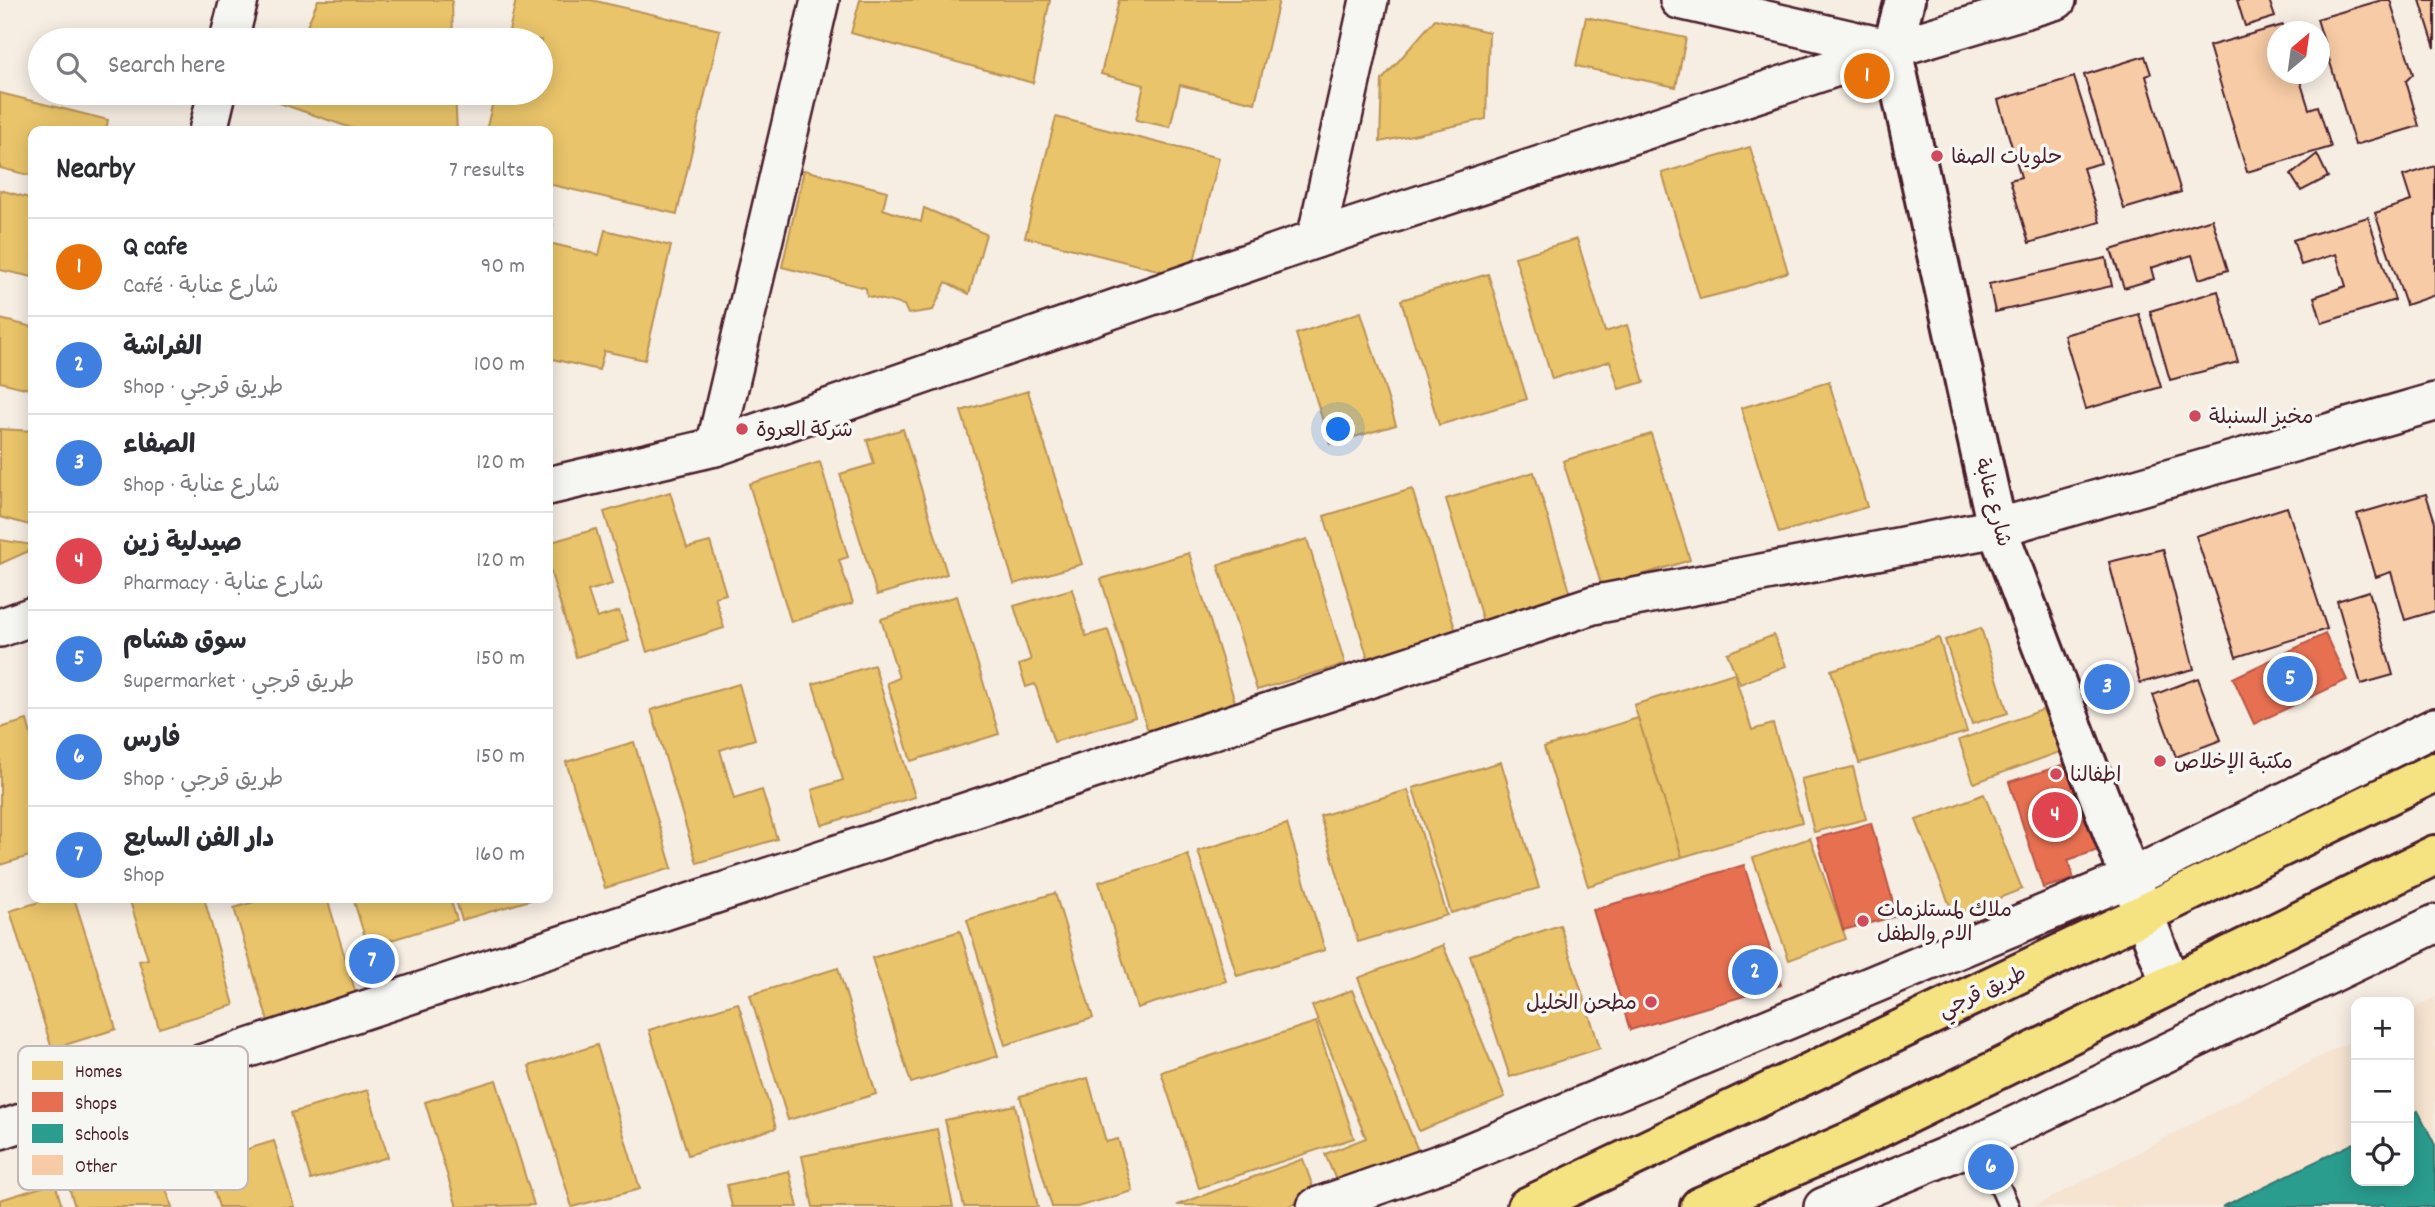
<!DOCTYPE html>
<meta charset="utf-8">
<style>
:root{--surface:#fff;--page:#f7f7f7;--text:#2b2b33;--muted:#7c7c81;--line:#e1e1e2;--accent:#d1495b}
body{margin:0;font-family:Dekko,"Playpen Sans Arabic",sans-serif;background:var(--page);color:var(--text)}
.controls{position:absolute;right:21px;bottom:21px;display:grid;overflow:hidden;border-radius:14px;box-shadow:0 4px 18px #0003}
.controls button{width:63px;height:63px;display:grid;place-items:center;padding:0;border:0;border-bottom:2px solid var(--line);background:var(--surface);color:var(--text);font:35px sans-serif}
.compass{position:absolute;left:2267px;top:21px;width:63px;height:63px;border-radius:50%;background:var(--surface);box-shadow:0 4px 18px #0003;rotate:29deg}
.you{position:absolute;left:1339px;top:430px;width:24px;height:24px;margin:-18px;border:5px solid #fff;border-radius:50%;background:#1a73e8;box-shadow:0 0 0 10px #1a73e833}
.badge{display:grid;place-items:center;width:46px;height:46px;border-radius:50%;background:var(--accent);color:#fff;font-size:23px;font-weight:700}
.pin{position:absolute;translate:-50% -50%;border:4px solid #fff;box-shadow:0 2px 7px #0006}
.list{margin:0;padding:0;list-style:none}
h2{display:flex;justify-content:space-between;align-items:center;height:91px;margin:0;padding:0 28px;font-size:30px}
h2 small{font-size:23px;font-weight:400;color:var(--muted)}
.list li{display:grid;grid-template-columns:46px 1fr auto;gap:21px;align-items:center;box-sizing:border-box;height:98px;padding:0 28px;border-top:2px solid var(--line)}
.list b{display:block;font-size:26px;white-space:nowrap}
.list p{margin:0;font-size:23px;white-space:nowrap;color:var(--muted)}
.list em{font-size:23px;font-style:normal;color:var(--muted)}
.icon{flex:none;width:38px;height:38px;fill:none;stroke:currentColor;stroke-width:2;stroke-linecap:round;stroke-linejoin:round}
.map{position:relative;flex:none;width:2435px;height:1207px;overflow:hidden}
.search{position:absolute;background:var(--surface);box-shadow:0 4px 18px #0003;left:28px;top:28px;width:525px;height:77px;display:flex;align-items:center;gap:18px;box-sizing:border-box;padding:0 24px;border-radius:38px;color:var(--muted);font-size:26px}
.panel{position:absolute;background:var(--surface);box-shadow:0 4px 18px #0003;left:28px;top:126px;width:525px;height:777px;border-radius:14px}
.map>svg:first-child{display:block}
.built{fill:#f6e3d0}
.homes{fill:#e9c46a;stroke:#b99257;stroke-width:2}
.shops{fill:#e76f51;stroke:#b85746;stroke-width:2}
.schools{fill:#2a9d8f;stroke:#347771;stroke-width:2}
.building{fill:#f6cba5;stroke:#4a1f2b;stroke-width:2}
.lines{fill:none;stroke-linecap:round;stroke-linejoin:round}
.service-casing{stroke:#4a1f2b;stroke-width:24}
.minor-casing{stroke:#4a1f2b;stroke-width:42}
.tertiary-casing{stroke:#4a1f2b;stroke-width:44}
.trunk-casing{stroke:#4a1f2b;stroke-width:44}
.service{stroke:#f6f6f2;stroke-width:19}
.minor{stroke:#f6f6f2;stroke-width:37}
.tertiary{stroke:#f6f6f2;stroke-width:38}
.trunk{stroke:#f5e382;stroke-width:38}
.poi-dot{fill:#d1495b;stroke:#f6f6f2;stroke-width:2.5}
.labels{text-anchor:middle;stroke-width:7;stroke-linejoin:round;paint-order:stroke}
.poi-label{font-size:21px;fill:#4a1f2b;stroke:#f6f6f2;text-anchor:start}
.street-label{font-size:21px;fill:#4a1f2b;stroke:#f6f6f2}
.key{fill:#f6f6f2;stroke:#c2b6b6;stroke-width:2}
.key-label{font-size:19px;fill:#4a1f2b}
</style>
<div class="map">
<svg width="2435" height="1207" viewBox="0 0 2435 1207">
<rect width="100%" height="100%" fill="#f6ede3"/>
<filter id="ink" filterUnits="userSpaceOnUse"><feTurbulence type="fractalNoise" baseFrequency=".0143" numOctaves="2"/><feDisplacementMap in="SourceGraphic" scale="14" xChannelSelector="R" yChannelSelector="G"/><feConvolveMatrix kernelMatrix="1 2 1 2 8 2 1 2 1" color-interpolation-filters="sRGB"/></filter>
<g filter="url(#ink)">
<polygon class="built" points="2435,997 2435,1207 2034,1207 2356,1038 2356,1181 2409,1181 2409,1011"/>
<g class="homes">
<polygon points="318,0 452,0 453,40 301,40"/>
<polygon points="516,0 591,0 720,30 677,214 548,184 548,131 486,131 495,93 541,93 541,40 507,40"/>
<polygon points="860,0 1050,0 1033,83 851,33"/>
<polygon points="1119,0 1279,0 1255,103 1180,85 1170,127 1136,120 1144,85 1101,74"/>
<polygon points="1586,17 1686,38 1676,87 1576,66"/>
<polygon points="1435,19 1489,32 1486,119 1380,142 1382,80"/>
<polygon points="0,93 108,120 106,131 33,131 33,176 0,168"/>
<polygon points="280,93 455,93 457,131 360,131 276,102"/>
<polygon points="1056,117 1219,158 1190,278 1025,237"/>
<polygon points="1750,147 1788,272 1736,290 1700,299 1662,173"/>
<polygon points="804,170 887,191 883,209 921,222 924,208 986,234 969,294 946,282 933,310 908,314 904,305 867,296 866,288 782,267"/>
<polygon points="0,190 33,199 33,277 0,270"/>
<polygon points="548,222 553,224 549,243 599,255 605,230 671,246 645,360 604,351 599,370 548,358"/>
<polygon points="1577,239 1605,332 1627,325 1644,382 1619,389 1610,361 1552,379 1515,257"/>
<polygon points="1488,274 1527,399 1439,425 1401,300"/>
<polygon points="1361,312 1396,425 1330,444 1296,334"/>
<polygon points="0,319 33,327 33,390 0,382"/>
<polygon points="1829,382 1867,507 1779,533 1741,408"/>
<polygon points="1028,391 1082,564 1014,584 961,411"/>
<polygon points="0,429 33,431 33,526 0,517"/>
<polygon points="903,429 947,574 877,595 840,474 874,464 867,440"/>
<polygon points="1651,434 1690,560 1602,587 1563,461"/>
<polygon points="820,462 848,557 839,560 853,603 791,622 749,484"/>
<polygon points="1534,472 1572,598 1484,625 1446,499"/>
<polygon points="1412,489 1458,638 1370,665 1324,516"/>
<polygon points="670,492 687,548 710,542 726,594 715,597 724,628 647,652 604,512"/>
<polygon points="596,529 612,584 588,591 597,618 619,611 629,641 576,657 548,563 548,543"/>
<polygon points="1307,539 1345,664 1257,690 1218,565"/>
<polygon points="0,540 33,545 33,549 0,564"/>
<polygon points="1189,553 1236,705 1148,731 1101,579"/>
<polygon points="1072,589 1086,636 1108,630 1135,717 1054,742 1035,684 1026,687 1019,665 1031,660 1014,606"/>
<polygon points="957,596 999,734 911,761 887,683 899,678 881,619"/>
<polygon points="1981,628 2008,713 1972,724 1945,640"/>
<polygon points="1774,635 1786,666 1740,684 1727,653"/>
<polygon points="1939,638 1967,732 1859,763 1831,670"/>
<polygon points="874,665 915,797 822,825 812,790 843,780 813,684"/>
<polygon points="1734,673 1752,730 1773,724 1802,822 1682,857 1634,705"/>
<polygon points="739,684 755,739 720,750 734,799 762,790 777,839 697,863 651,710"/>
<polygon points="2053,706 2068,749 1974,783 1959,740"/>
<polygon points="1638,718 1682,857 1588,886 1544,747"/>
<polygon points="27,720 33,742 33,855 0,865 0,728"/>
<polygon points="634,742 672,868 605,888 566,762"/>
<polygon points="1501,762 1539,888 1451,913 1413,788"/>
<polygon points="1853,767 1866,819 1814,832 1801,779"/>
<polygon points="1408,790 1447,915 1358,942 1320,816"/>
<polygon points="1984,794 2022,889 1954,916 1916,820"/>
<polygon points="1287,824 1325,950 1237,976 1198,851"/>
<polygon points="1810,838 1846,939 1789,960 1753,858"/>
<polygon points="1188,855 1226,981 1137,1008 1099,882"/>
<polygon points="1055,893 1093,1018 1005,1045 967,920"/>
<polygon points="52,898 74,898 116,1029 52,1049 10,911"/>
<polygon points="129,898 204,898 234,1005 159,1028 139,961 148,959"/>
<polygon points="267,898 327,898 360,1007 272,1034 234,908"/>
<polygon points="353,898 450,898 457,920 368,947"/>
<polygon points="455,898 537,898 462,920"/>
<polygon points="1560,925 1600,1048 1510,1077 1470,955"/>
<polygon points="960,931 998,1056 911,1083 872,958"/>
<polygon points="1443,945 1505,1097 1419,1131 1358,978"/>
<polygon points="838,968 876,1094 788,1120 750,995"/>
<polygon points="1352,990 1419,1153 1338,1185 1325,1154 1366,1138 1312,1006"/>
<polygon points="738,1003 776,1128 688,1155 649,1030"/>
<polygon points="1316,1022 1354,1138 1199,1188 1161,1072"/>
<polygon points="597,1045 640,1189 572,1207 529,1066"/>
<polygon points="1088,1078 1106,1142 1118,1139 1133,1191 1077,1207 1052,1207 1020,1096"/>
<polygon points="496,1080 534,1205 457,1207 425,1102"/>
<polygon points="368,1090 388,1157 311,1180 291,1113"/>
<polygon points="1015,1105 1038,1207 964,1207 945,1120"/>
<polygon points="937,1129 953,1207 813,1207 802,1156"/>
<polygon points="274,1141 294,1207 219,1207 205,1162"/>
<polygon points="156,1158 172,1207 75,1207 68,1184"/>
<polygon points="1303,1159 1316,1196 1287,1207 1177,1205"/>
<polygon points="789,1171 798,1207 732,1207 727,1185"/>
<polygon points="55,1183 62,1207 0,1207 0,1200"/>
</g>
<g class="shops">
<polygon points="2325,634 2347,680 2254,724 2233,678"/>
<polygon points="2072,762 2101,849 2068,860 2074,879 2043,888 2009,782"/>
<polygon points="1871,823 1897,916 1843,930 1817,838"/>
<polygon points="1744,865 1781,985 1630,1030 1593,910"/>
</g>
<polygon class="schools" points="2418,1111 2435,1145 2435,1207 2386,1207 2384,1204 2377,1207 2222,1207 2356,1142 2356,1181 2409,1181 2409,1116"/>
<g class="building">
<polygon points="2237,0 2269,0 2275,17 2245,26"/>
<polygon points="2382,0 2390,0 2413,74 2406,81 2419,126 2355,145 2317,19"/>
<polygon points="2420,0 2435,0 2435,48"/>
<polygon points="2283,25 2285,32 2278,32 2278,74 2298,74 2309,109 2318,106 2331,147 2247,172 2209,46"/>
<polygon points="2145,56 2151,74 2146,76 2181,192 2124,209 2084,75"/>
<polygon points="2074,77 2101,163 2083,168 2100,222 2029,243 2010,180 2021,177 1998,100"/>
<polygon points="2317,154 2328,177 2301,191 2291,175"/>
<polygon points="2435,166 2435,295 2406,305 2375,213 2411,201 2403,176"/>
<polygon points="2368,217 2395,300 2322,323 2314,297 2346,286 2336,254 2301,265 2293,240"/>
<polygon points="2212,219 2228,270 2199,279 2192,255 2151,268 2154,279 2124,288 2111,250"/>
<polygon points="2106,258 2112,286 1995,312 1989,284"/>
<polygon points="2218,291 2238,362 2170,380 2150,311"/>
<polygon points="2139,314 2161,387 2086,409 2064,335"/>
<polygon points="2426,494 2435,522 2435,611 2405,620 2391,572 2376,577 2357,514"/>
<polygon points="2287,507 2327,629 2236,657 2196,536"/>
<polygon points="2163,549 2194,669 2140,683 2109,562"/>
<polygon points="2369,591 2393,675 2361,684 2337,601"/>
<polygon points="2198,678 2221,740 2176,757 2153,695"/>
</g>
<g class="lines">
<g class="service-casing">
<polyline id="service" points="1980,1142 2009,1207"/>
</g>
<g class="minor-casing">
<g id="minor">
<polyline points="1679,0 1892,49 2057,0"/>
<polyline points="229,40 239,0"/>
<polyline points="208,131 217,93"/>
<polyline points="1316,239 1369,0"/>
<polyline points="715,447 820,0"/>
<polyline points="548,486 715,447 1316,239 1892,49"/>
<polyline points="0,628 33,616"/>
<polyline points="0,1130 1593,605 1997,528 2435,402"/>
<polyline points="1316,1207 1453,1159 2130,878 2435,727"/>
<polyline points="1823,1207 1980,1142 2435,924"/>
</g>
</g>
<g class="tertiary-casing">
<polyline id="tertiary" points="1905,0 1892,49 1997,528 2171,985"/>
</g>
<g class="trunk-casing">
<g id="trunk">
<polyline points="1527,1207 2146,913 2435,772"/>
<polyline points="1700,1207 1854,1140 2435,855"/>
</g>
</g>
<use href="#service" class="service"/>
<use href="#minor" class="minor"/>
<use href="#tertiary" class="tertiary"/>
<use href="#trunk" class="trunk"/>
</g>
</g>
<g class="poi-dot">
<circle cx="1937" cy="156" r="7"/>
<circle cx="2195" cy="416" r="7"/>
<circle cx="742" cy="429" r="7"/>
<circle cx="2160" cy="761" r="7"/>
<circle cx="2056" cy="774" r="7"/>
<circle cx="1863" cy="921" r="7"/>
<circle cx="1651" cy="1002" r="7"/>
</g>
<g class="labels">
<g class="poi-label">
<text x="1951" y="163">حلويات الصفا</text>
<text x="2209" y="423">مخبز السنبلة</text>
<text x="756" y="436">شركة العروة</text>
<text x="2174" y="768">مكتبة الإخلاص</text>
<text x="2070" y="781">اطفالنا</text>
<text x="1877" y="916">ملاك لمستلزمات<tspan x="1877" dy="24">الام والطفل</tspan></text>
<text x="1637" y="1009" text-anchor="end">مطحن الخليل</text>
</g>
<g class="street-label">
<text transform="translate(1994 502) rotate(75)" y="7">شارع عنابة</text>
<text transform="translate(1982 991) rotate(-25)" y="7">طريق قرجي</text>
</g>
</g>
<rect x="18" y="1046" width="230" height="144" rx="10" class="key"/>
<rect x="32" y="1061" width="31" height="19" fill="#e9c46a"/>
<rect x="32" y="1092" width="31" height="20" fill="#e76f51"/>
<rect x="32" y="1124" width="31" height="19" fill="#2a9d8f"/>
<rect x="32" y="1155" width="31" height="20" fill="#f6cba5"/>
<g class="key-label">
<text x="75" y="1077">Homes</text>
<text x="75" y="1109">Shops</text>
<text x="75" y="1140">Schools</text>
<text x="75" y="1172">Other</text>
</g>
</svg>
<div class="controls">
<button>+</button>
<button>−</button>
<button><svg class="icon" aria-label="locate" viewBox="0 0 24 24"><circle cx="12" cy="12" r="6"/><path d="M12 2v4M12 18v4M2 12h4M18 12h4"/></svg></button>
</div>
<svg class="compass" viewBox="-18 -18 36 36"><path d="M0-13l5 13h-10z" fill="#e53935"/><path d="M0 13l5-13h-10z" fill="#7c7c81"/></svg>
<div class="you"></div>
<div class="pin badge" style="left:1867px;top:76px;background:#e8710a">1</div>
<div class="pin badge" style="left:1755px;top:972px;background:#3f7fe0">2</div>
<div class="pin badge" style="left:2107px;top:687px;background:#3f7fe0">3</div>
<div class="pin badge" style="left:2055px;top:815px;background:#e0444e">4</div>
<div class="pin badge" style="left:2290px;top:679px;background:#3f7fe0">5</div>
<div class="pin badge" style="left:1991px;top:1167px;background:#3f7fe0">6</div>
<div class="pin badge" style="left:372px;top:961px;background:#3f7fe0">7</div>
<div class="search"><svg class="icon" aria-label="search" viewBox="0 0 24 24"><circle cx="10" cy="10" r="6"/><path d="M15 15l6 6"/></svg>Search here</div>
<section class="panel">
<h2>Nearby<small>7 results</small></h2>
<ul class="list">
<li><span class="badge" style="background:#e8710a">1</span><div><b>Q cafe</b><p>Café · شارع عنابة</p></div><em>90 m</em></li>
<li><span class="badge" style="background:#3f7fe0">2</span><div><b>الفراشة</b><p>Shop · طريق قرجي</p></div><em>100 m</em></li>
<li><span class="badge" style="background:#3f7fe0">3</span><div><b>الصفاء</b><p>Shop · شارع عنابة</p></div><em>120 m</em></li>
<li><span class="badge" style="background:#e0444e">4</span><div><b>صيدلية زين</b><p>Pharmacy · شارع عنابة</p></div><em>120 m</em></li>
<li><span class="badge" style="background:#3f7fe0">5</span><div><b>سوق هشام</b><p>Supermarket · طريق قرجي</p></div><em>150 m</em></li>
<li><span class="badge" style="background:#3f7fe0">6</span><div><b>فارس</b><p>Shop · طريق قرجي</p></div><em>150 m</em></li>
<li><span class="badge" style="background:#3f7fe0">7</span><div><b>دار الفن السابع</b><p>Shop</p></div><em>160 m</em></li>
</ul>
</section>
</div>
